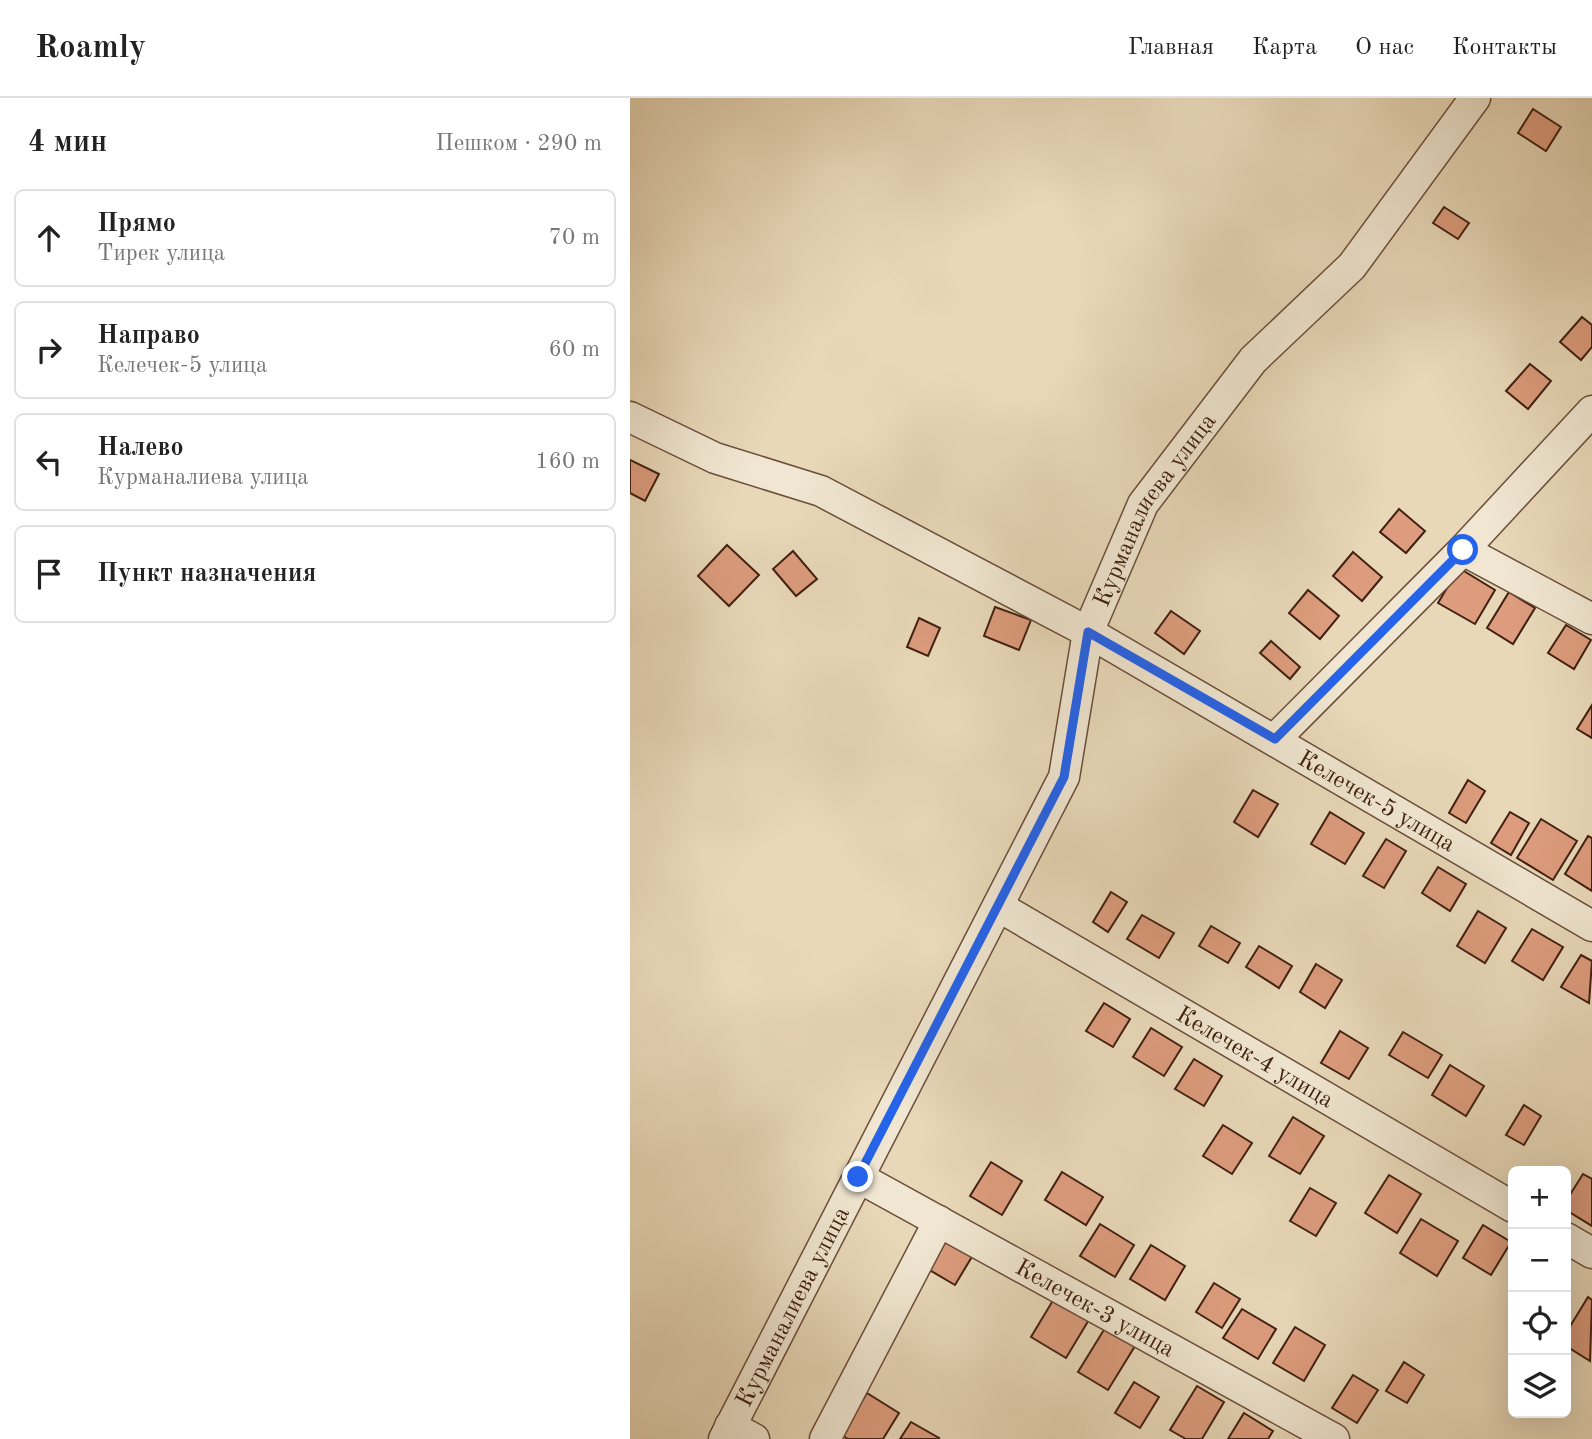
<!DOCTYPE html>
<html lang="ru">
<meta charset="utf-8">
<style>
:root{--surface:#fff;--page:#f2f2f2;--text:#222;--muted:#767676;--line:#e0e0e0}
body{margin:0;font-family:"Old Standard TT",serif;background:var(--page);color:var(--text)}
.controls{position:absolute;right:21px;bottom:21px;display:grid;overflow:hidden;border-radius:10px;box-shadow:0 7px 28px #0002}
.controls button{width:63px;height:63px;display:grid;place-items:center;padding:0;border:0;border-bottom:2px solid var(--line);background:var(--surface);color:var(--text);font:35px sans-serif}
.stop{position:absolute;width:21px;height:21px;margin:-16px;border:5px solid #2563eb;border-radius:50%;background:#fff}
.stop.end{background:#2563eb;border-color:#fff;box-shadow:0 2px 7px #0008}
.list{margin:0;padding:0;list-style:none}
h2{display:flex;justify-content:space-between;align-items:center;height:91px;margin:0;padding:0 28px;font-size:30px}
h2 small{font-size:23px;font-weight:400;color:var(--muted)}
.list li{display:grid;grid-template-columns:46px 1fr auto;gap:21px;align-items:center;box-sizing:border-box;height:98px;margin:0 14px 14px;padding:0 14px;border:2px solid var(--line);border-radius:10px}
.list b{display:block;font-size:26px;white-space:nowrap}
.list p{margin:0;font-size:23px;white-space:nowrap;color:var(--muted)}
.list em{font-size:23px;font-style:normal;color:var(--muted)}
.icon{flex:none;width:38px;height:38px;fill:none;stroke:currentColor;stroke-width:2;stroke-linecap:round;stroke-linejoin:round}
.map{position:relative;flex:none;width:962px;height:1341px;overflow:hidden}
header{display:flex;align-items:center;gap:42px;box-sizing:border-box;height:98px;padding:0 35px;background:var(--surface);border-bottom:2px solid var(--line)}
header strong{font-size:33px}
nav{display:flex;gap:38px;margin-inline-start:auto;font-size:24px}
main{display:flex}
aside{flex:1;background:var(--surface)}
.map>svg:first-child{display:block}
.building{fill:#dc9c7d;stroke:#412011;stroke-width:2}
.lines{fill:none;stroke-linecap:round;stroke-linejoin:round}
.minor-casing{stroke:#6b4e3b;stroke-width:33}
.minor{stroke:#f0e6d1;stroke-width:30}
.route{stroke:#2563eb;stroke-width:9}
.labels{text-anchor:middle;stroke-width:7;stroke-linejoin:round;paint-order:stroke}
.street-label{font-size:24px;fill:#412011;stroke:#f0e6d1}
</style>
<header>
<strong>Roamly</strong>
<nav><a>Главная</a><a>Карта</a><a>О нас</a><a>Контакты</a></nav>
</header>
<main>
<aside>
<h2>4 мин<small>Пешком · 290 m</small></h2>
<ul class="list">
<li><svg class="icon" aria-label="ahead" viewBox="0 0 24 24"><path d="M12 20V5M6 11l6-6 6 6"/></svg><div><b>Прямо</b><p>Тирек улица</p></div><em>70 m</em></li>
<li><svg class="icon" aria-label="right" viewBox="0 0 24 24"><path d="M7 20v-9h11M14 6l5 5-5 5"/></svg><div><b>Направо</b><p>Келечек-5 улица</p></div><em>60 m</em></li>
<li><svg class="icon" aria-label="left" viewBox="0 0 24 24"><path d="M17 20v-9H6M10 6l-5 5 5 5"/></svg><div><b>Налево</b><p>Курманалиева улица</p></div><em>160 m</em></li>
<li><svg class="icon" aria-label="arrive" viewBox="0 0 24 24"><path d="M6 21V4h12l-3 4 3 4H6"/></svg><div><b>Пункт назначения</b></div></li>
</ul>
</aside>
<div class="map">
<svg width="962" height="1341" viewBox="0 0 962 1341">
<rect width="100%" height="100%" fill="#e8d8b8"/>
<filter id="stains"><feTurbulence type="fractalNoise" baseFrequency=".00286" numOctaves="4"/><feColorMatrix values="0 0 0 0 .2 0 0 0 0 .09 0 0 0 0 .02 0 0 0 .5 -.17"/></filter>
<radialGradient id="worn" r=".72"><stop offset=".6" stop-color="#630" stop-opacity="0"/><stop offset="1" stop-color="#630" stop-opacity=".3"/></radialGradient>
<g class="building">
<polygon points="903,11 931,29 916,53 888,35"/>
<polygon points="814,109 839,125 828,141 803,125"/>
<polygon points="952,219 962,227 962,249 951,262 930,244"/>
<polygon points="900,266 921,283 898,311 876,293"/>
<polygon points="0,362 29,376 15,403 0,395"/>
<polygon points="769,411 795,433 776,455 750,434"/>
<polygon points="97,447 129,477 99,508 68,478"/>
<polygon points="163,453 187,481 166,498 143,471"/>
<polygon points="723,454 752,479 732,503 703,478"/>
<polygon points="829,470 865,492 845,526 808,505"/>
<polygon points="678,492 709,518 690,541 659,515"/>
<polygon points="879,494 905,510 883,546 857,530"/>
<polygon points="365,509 401,522 389,552 354,538"/>
<polygon points="541,513 570,533 554,556 525,535"/>
<polygon points="289,520 310,530 298,558 277,549"/>
<polygon points="936,527 961,542 944,571 918,555"/>
<polygon points="641,543 670,569 660,581 630,555"/>
<polygon points="962,607 962,640 947,631"/>
<polygon points="838,682 855,693 836,725 819,715"/>
<polygon points="623,692 648,706 628,739 604,724"/>
<polygon points="700,714 734,735 715,766 681,746"/>
<polygon points="880,714 899,725 881,757 861,745"/>
<polygon points="911,721 947,743 923,782 887,760"/>
<polygon points="958,738 962,740 962,793 935,776"/>
<polygon points="756,741 776,753 754,790 733,778"/>
<polygon points="808,769 836,786 820,813 792,795"/>
<polygon points="481,794 497,804 478,834 463,824"/>
<polygon points="848,813 876,830 855,865 827,848"/>
<polygon points="512,817 544,835 529,860 497,841"/>
<polygon points="581,828 610,845 598,865 569,848"/>
<polygon points="902,831 933,849 913,882 882,863"/>
<polygon points="629,848 662,868 649,890 616,869"/>
<polygon points="951,857 962,863 959,905 931,889"/>
<polygon points="686,866 712,882 695,910 670,894"/>
<polygon points="474,905 500,921 483,949 456,933"/>
<polygon points="521,930 552,949 534,978 503,959"/>
<polygon points="710,933 738,950 719,981 691,965"/>
<polygon points="773,934 812,957 798,980 759,957"/>
<polygon points="564,961 592,978 574,1008 545,991"/>
<polygon points="820,967 854,988 836,1018 802,997"/>
<polygon points="894,1007 911,1018 894,1047 876,1037"/>
<polygon points="663,1019 694,1038 670,1076 639,1058"/>
<polygon points="593,1027 622,1045 602,1076 573,1058"/>
<polygon points="361,1064 392,1083 372,1117 340,1098"/>
<polygon points="432,1074 473,1099 456,1127 415,1102"/>
<polygon points="953,1076 962,1081 962,1128 936,1112 936,1103"/>
<polygon points="759,1077 791,1096 767,1135 735,1115"/>
<polygon points="680,1090 706,1105 686,1138 660,1123"/>
<polygon points="791,1121 828,1143 807,1178 770,1155"/>
<polygon points="470,1126 504,1147 485,1179 450,1158"/>
<polygon points="853,1127 881,1144 861,1177 833,1160"/>
<polygon points="317,1135 346,1152 325,1187 296,1170"/>
<polygon points="521,1147 555,1168 535,1202 500,1181"/>
<polygon points="584,1185 610,1201 592,1230 566,1214"/>
<polygon points="425,1199 460,1220 436,1260 401,1239"/>
<polygon points="958,1199 962,1202 960,1263 936,1248 936,1235"/>
<polygon points="612,1211 646,1231 628,1261 593,1240"/>
<polygon points="665,1229 695,1247 674,1283 643,1265"/>
<polygon points="475,1230 505,1248 478,1292 448,1274"/>
<polygon points="774,1264 794,1277 777,1305 756,1293"/>
<polygon points="723,1277 748,1292 727,1325 702,1310"/>
<polygon points="504,1284 529,1299 510,1330 485,1315"/>
<polygon points="567,1288 594,1304 572,1341 556,1341 540,1332"/>
<polygon points="237,1295 269,1315 253,1341 218,1341 211,1337"/>
<polygon points="614,1315 643,1333 638,1341 598,1341"/>
<polygon points="281,1324 309,1340 308,1341 270,1341"/>
</g>
<g class="lines">
<g class="minor-casing">
<g id="minor">
<path id="s1" d="M0,319L85,360L191,393L458,534L962,828"/>
<polyline points="833,452 962,521"/>
<polyline points="645,641 833,452 962,313"/>
<path id="s2" d="M368,808L883,1109"/>
<path id="s3" d="M228,1079L704,1341"/>
<polyline points="936,1140 962,1155"/>
<polyline points="100,1328 124,1341"/>
<path id="s4" d="M94,1341L434,679L458,534L513,406L623,262L722,168L845,0"/>
<polyline points="195,1341 309,1123"/>
</g>
</g>
<use href="#minor" class="minor"/>
</g>
<g class="lines">
<polyline class="route" points="228,1079 434,679 458,534 645,641 833,452"/>
</g>
<g class="labels">
<g class="street-label">
<text dy="8" stroke="none"><textPath href="#s4" startOffset="1031">Курманалиева улица</textPath></text>
<text dy="8" stroke="none"><textPath href="#s1" startOffset="842">Келечек-5 улица</textPath></text>
<text dy="8" stroke="none"><textPath href="#s2" startOffset="298">Келечек-4 улица</textPath></text>
<text dy="8" stroke="none"><textPath href="#s4" startOffset="149">Курманалиева улица</textPath></text>
<text dy="8" stroke="none"><textPath href="#s3" startOffset="271">Келечек-3 улица</textPath></text>
</g>
</g>
<rect width="100%" height="100%" filter="url(#stains)"/>
<rect width="100%" height="100%" fill="url(#worn)"/>
</svg>
<div class="controls">
<button>+</button>
<button>−</button>
<button><svg class="icon" aria-label="locate" viewBox="0 0 24 24"><circle cx="12" cy="12" r="6"/><path d="M12 2v4M12 18v4M2 12h4M18 12h4"/></svg></button>
<button><svg class="icon" aria-label="layers" viewBox="0 0 24 24"><path d="M12 4l9 5-9 5-9-5zM3 14l9 5 9-5"/></svg></button>
</div>
<div class="stop" style="left:833px;top:452px"></div>
<div class="stop end" style="left:228px;top:1079px"></div>
</div>
</main>
